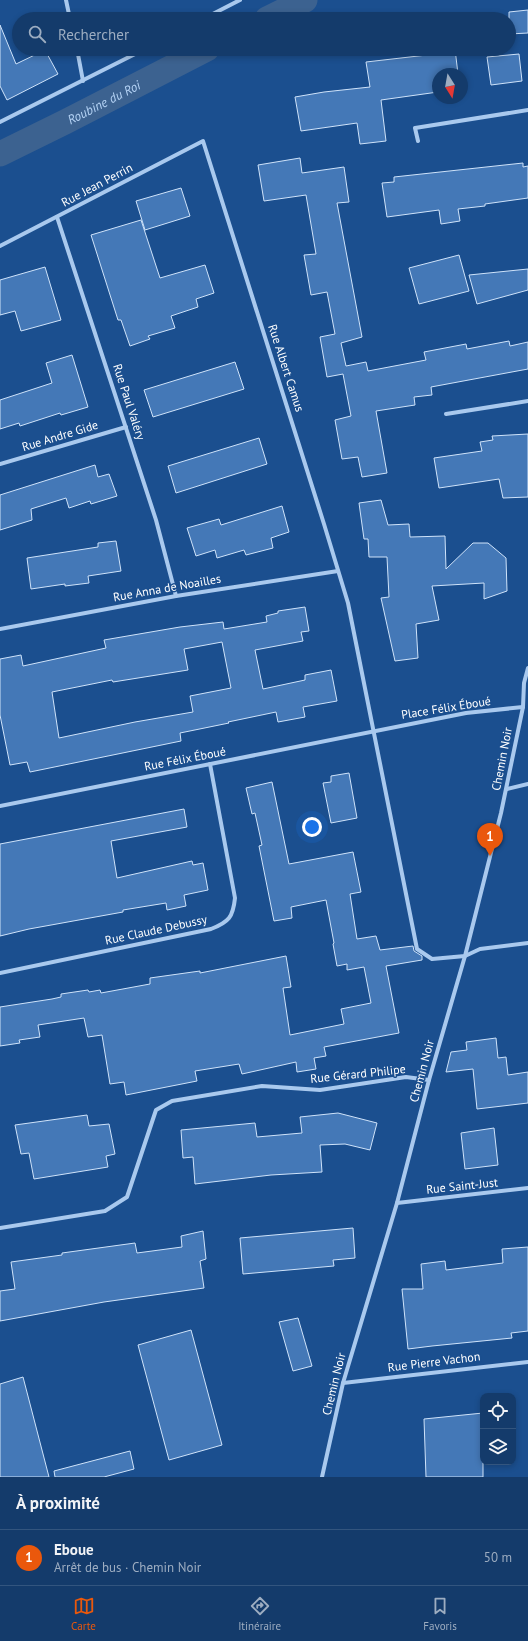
<!DOCTYPE html>
<html lang="fr">
<meta charset="utf-8">
<style>
:root{--surface:#143b6b;--page:#1d4271;--text:#f1f3f6;--muted:#9dadc1;--line:#33557e;--accent:#ea580c}
body{margin:0;font-family:"PT Sans",sans-serif;background:var(--page);color:var(--text)}
.controls{position:absolute;right:12px;bottom:12px;display:grid;overflow:hidden;border-radius:8px;box-shadow:0 2px 6px #0003}
.controls button{width:36px;height:36px;display:grid;place-items:center;padding:0;border:0;border-bottom:1px solid var(--line);background:var(--surface);color:var(--text);font:20px sans-serif}
.compass{position:absolute;left:432px;top:68px;width:36px;height:36px;border-radius:50%;background:var(--surface);box-shadow:0 2px 6px #0003;rotate:169deg}
.you{position:absolute;left:312px;top:827px;width:14px;height:14px;margin:-10px;border:3px solid #fff;border-radius:50%;background:#1a73e8;box-shadow:0 0 0 6px #1a73e833}
.badge{display:grid;place-items:center;width:26px;height:26px;border-radius:50%;background:var(--accent);color:#fff;font-size:13px;font-weight:700}
.pin{position:absolute;translate:-50% -33px;filter:drop-shadow(0 1px 2px #0008)}
.pin::after{content:'';position:absolute;top:21px;width:14px;height:12px;background:inherit;clip-path:polygon(0 0,100% 0,50% 100%)}
.list{margin:0;padding:0;list-style:none}
h2{display:flex;justify-content:space-between;align-items:center;height:52px;margin:0;padding:0 16px;font-size:17px}
h2 small{font-size:13px;font-weight:400;color:var(--muted)}
.list li{display:grid;grid-template-columns:26px 1fr auto;gap:12px;align-items:center;box-sizing:border-box;height:56px;padding:0 16px;border-top:1px solid var(--line)}
.list b{display:block;font-size:15px;white-space:nowrap}
.list p{margin:0;font-size:13px;white-space:nowrap;color:var(--muted)}
.list em{font-size:13px;font-style:normal;color:var(--muted)}
.icon{flex:none;width:22px;height:22px;fill:none;stroke:currentColor;stroke-width:2;stroke-linecap:round;stroke-linejoin:round}
.map{position:relative;flex:none;width:528px;height:1477px;overflow:hidden}
.search{position:absolute;background:var(--surface);box-shadow:0 2px 6px #0003;left:12px;right:12px;top:12px;height:44px;display:flex;align-items:center;gap:10px;box-sizing:border-box;padding:0 14px;border-radius:22px;color:var(--muted);font-size:15px}
.sheet{height:108px;background:var(--surface)}
nav{display:flex;justify-content:space-around;align-items:center;box-sizing:border-box;height:56px;border-top:1px solid var(--line);background:var(--surface);font-size:11px;color:var(--muted)}
nav a{display:grid;justify-items:center;gap:2px}
nav .on{color:var(--accent)}
.map>svg:first-child{display:block}
.lines{fill:none;stroke-linecap:round;stroke-linejoin:round}
.canal{stroke:#3c6290;stroke-width:25}
.building{fill:#4478b7;stroke:#cfe3fa;fill-rule:evenodd}
.minor{stroke:#a9c9ee;stroke-width:4}
.labels{text-anchor:middle;stroke-width:3;stroke-linejoin:round;paint-order:stroke}
.street-label{font-size:12px;fill:#fff;stroke:#1b4f8f}
.water-label{font-size:13px;font-style:italic;fill:#b5d3f5;stroke:#1b4f8f}
</style>
<div class="map">
<svg width="528" height="1477" viewBox="0 0 528 1477">
<rect width="100%" height="100%" fill="#1b4f8f"/>
<g class="lines">
<g class="canal">
<polyline points="267,19 305,0"/>
<path id="s1" d="M0,154L65,122L207,49"/>
</g>
</g>
<g class="building">
<polygon points="528,10 528,33 509,34 509,12"/>
<polygon points="0,25 16,64 45,50 58,74 7,100 0,86"/>
<polygon points="426,49 455,49 458,74 438,74 438,92 381,100 386,141 360,144 357,123 301,131 295,97 324,92 370,87 366,62 427,55"/>
<polygon points="519,54 522,81 491,85 487,57"/>
<polygon points="300,158 302,173 344,167 349,202 337,203 362,337 341,343 346,366 366,362 368,371 426,360 424,352 466,344 467,349 509,341 510,346 528,342 528,369 431,387 432,395 414,397 415,405 376,411 387,473 362,477 358,457 342,459 335,420 351,416 343,374 327,377 320,337 335,334 327,292 311,295 304,255 316,254 306,195 264,201 258,165"/>
<polygon points="523,163 523,167 528,166 528,198 485,204 485,206 458,209 460,221 441,224 439,210 387,217 382,183 394,182 394,177"/>
<polygon points="181,188 190,216 145,230 136,201"/>
<polygon points="141,220 160,278 205,265 214,293 196,299 198,307 171,316 175,328 148,336 150,339 130,346 121,320 118,320 91,235"/>
<polygon points="459,255 469,291 419,304 409,268"/>
<polygon points="45,267 61,320 21,331 15,311 0,315 0,280"/>
<polygon points="528,269 528,290 477,304 469,275"/>
<polygon points="72,355 88,407 61,415 60,413 20,426 19,423 0,429 0,400 52,383 46,363"/>
<polygon points="235,362 244,389 153,417 144,390"/>
<polygon points="528,434 528,497 503,498 499,479 439,488 434,458 482,451 480,442 493,440 492,436"/>
<polygon points="259,438 267,464 176,493 168,466"/>
<polygon points="95,465 98,477 109,474 117,496 91,504 90,501 69,508 66,498 31,509 32,520 0,530 0,495"/>
<polygon points="381,500 388,525 409,524 410,537 445,536 446,569 473,543 488,543 506,558 507,591 484,599 484,583 432,586 439,620 416,624 418,658 395,661 381,598 389,597 387,557 369,557 368,539 364,539 359,503"/>
<polygon points="282,506 289,532 271,538 273,548 246,555 244,550 217,558 215,550 196,556 187,528 219,519 221,525"/>
<polygon points="116,541 121,571 88,576 89,583 65,586 65,584 31,589 27,558 98,547 98,543"/>
<path d="M305,607L309,631L301,632L303,641L255,650L263,689L305,680V675L331,670L337,701L303,707L305,717L278,722L276,712L228,722L229,723L180,733L181,741L30,772L27,762L10,765L0,715V659L21,655L23,666L106,648L104,640L180,627L223,622L224,629L267,622L266,616L278,613V611ZM222,642L231,688L190,696L193,712L135,722L59,738L52,692L112,680L113,682L188,670L184,649Z"/>
<polygon points="349,773 357,818 331,823 323,783 331,782 331,776"/>
<polygon points="272,782 289,864 353,852 361,892 350,894 357,939 376,936 380,950 413,946 414,951 422,956 422,960 386,966 399,1033 324,1047 326,1056 314,1058 316,1069 297,1072 296,1062 242,1074 239,1064 195,1071 197,1081 126,1095 124,1082 110,1084 102,1035 88,1037 84,1018 38,1025 40,1037 19,1040 20,1043 0,1046 0,1007 52,999 61,997 61,994 88,990 89,992 100,990 101,993 150,984 150,978 200,971 200,973 286,956 291,987 283,988 290,1035 344,1024 341,1009 371,1003 364,967 347,970 347,964 337,966 333,944 334,943 326,900 291,907 292,918 274,921 259,846 262,845 255,813 252,814 246,788"/>
<polygon points="184,809 187,827 111,841 117,878 192,861 193,865 203,863 208,890 184,895 186,906 167,910 166,903 123,910 123,912 29,929 0,936 0,844"/>
<polygon points="496,1038 498,1058 506,1057 508,1075 528,1072 528,1103 477,1109 473,1069 446,1072 451,1052 467,1050 466,1042"/>
<polygon points="338,1113 377,1123 370,1150 345,1144 320,1145 322,1172 271,1175 195,1184 193,1157 183,1158 181,1130 255,1123 257,1137 302,1133 300,1117"/>
<polygon points="87,1115 89,1126 109,1124 115,1154 106,1156 108,1167 34,1179 29,1153 21,1154 15,1125"/>
<polygon points="494,1128 498,1165 465,1169 461,1133"/>
<polygon points="353,1228 355,1258 333,1260 334,1266 243,1274 240,1238"/>
<polygon points="203,1231 206,1259 200,1261 204,1288 104,1302 0,1321 0,1291 15,1289 11,1262 62,1255 62,1253 135,1243 137,1253 182,1247 181,1236"/>
<polygon points="528,1247 528,1331 511,1333 512,1338 432,1346 408,1349 402,1289 423,1289 421,1264 445,1261 446,1270 503,1263 502,1249"/>
<polygon points="298,1318 312,1366 293,1371 279,1322"/>
<polygon points="191,1330 222,1445 169,1460 138,1345"/>
<polygon points="23,1377 49,1477 0,1477 0,1384"/>
<polygon points="483,1413 483,1477 426,1477 424,1419"/>
<polygon points="130,1451 134,1469 104,1477 55,1477 54,1471"/>
</g>
<g class="lines">
<g class="minor">
<polyline points="66,0 70,19"/>
<polyline points="203,19 240,0"/>
<polyline points="77,49 83,81"/>
<polyline points="0,122 145,49"/>
<polyline points="418,141 415,128 528,110"/>
<polyline points="57,217 156,520 176,596"/>
<polyline points="0,246 203,141 324,524 348,603 417,949 432,959 465,956 480,949 528,943"/>
<polyline points="446,414 528,401"/>
<polyline points="0,464 126,427"/>
<polyline points="0,629 176,596 338,571"/>
<polyline points="507,789 528,784"/>
<polyline points="0,806 466,713 523,707"/>
<path d="M0,973L211,929C229,922 233,917 235,898L210,764"/>
<polyline points="397,1203 528,1188"/>
<polyline points="0,1228 105,1211 127,1197 156,1110 172,1101 262,1086 320,1090 406,1077 429,1080"/>
<polyline points="343,1383 528,1362"/>
<polyline points="322,1477 343,1383 397,1203 429,1080 465,956 501,813 523,707 524,683 528,668"/>
</g>
</g>
<g class="labels">
<g class="street-label">
<text transform="translate(97 185) rotate(-28)" y="4">Rue Jean Perrin</text>
<text transform="translate(286 368) rotate(72)" y="4">Rue Albert Camus</text>
<text transform="translate(129 402) rotate(72)" y="4">Rue Paul Valéry</text>
<text transform="translate(60 436) rotate(-17)" y="4">Rue Andre Gide</text>
<text transform="translate(167 588) rotate(-10)" y="4">Rue Anna de Noailles</text>
<text transform="translate(446 708) rotate(-9)" y="4">Place Félix Éboué</text>
<text transform="translate(185 759) rotate(-11)" y="4">Rue Félix Éboué</text>
<text transform="translate(502 759) rotate(-79)" y="4">Chemin Noir</text>
<text transform="translate(156 930) rotate(-12)" y="4">Rue Claude Debussy</text>
<text transform="translate(422 1071) rotate(-75)" y="4">Chemin Noir</text>
<text transform="translate(358 1074) rotate(-6)" y="4">Rue Gérard Philipe</text>
<text transform="translate(462 1186) rotate(-6)" y="4">Rue Saint-Just</text>
<text transform="translate(434 1362) rotate(-7)" y="4">Rue Pierre Vachon</text>
<text transform="translate(334 1384) rotate(-76)" y="4">Chemin Noir</text>
</g>
<g class="water-label">
<text dy="5" stroke="none"><textPath href="#s1" startOffset="116">Roubine du Roi</textPath></text>
</g>
</g>
</svg>
<div class="controls">
<button><svg class="icon" aria-label="locate" viewBox="0 0 24 24"><circle cx="12" cy="12" r="6"/><path d="M12 2v4M12 18v4M2 12h4M18 12h4"/></svg></button>
<button><svg class="icon" aria-label="layers" viewBox="0 0 24 24"><path d="M12 4l9 5-9 5-9-5zM3 14l9 5 9-5"/></svg></button>
</div>
<svg class="compass" viewBox="-18 -18 36 36"><path d="M0-13l5 13h-10z" fill="#e53935"/><path d="M0 13l5-13h-10z" fill="#9dadc1"/></svg>
<div class="you"></div>
<div class="pin badge" style="left:490px;top:856px">1</div>
<div class="search"><svg class="icon" aria-label="search" viewBox="0 0 24 24"><circle cx="10" cy="10" r="6"/><path d="M15 15l6 6"/></svg>Rechercher</div>
</div>
<section class="sheet">
<h2>À proximité<small></small></h2>
<ul class="list">
<li><span class="badge">1</span><div><b>Eboue</b><p>Arrêt de bus · Chemin Noir</p></div><em>50 m</em></li>
</ul>
</section>
<nav>
<a class="on"><svg class="icon" aria-label="map" viewBox="0 0 24 24"><path d="M3 6l6-2 6 2 6-2v14l-6 2-6-2-6 2zM9 4v14M15 6v14"/></svg>Carte</a>
<a><svg class="icon" aria-label="directions" viewBox="0 0 24 24"><path d="M12 3l9 9-9 9-9-9zM9 14v-3h6M13 9l2 2-2 2"/></svg>Itinéraire</a>
<a><svg class="icon" aria-label="saved" viewBox="0 0 24 24"><path d="M7 4h10v16l-5-4-5 4z"/></svg>Favoris</a>
</nav>
